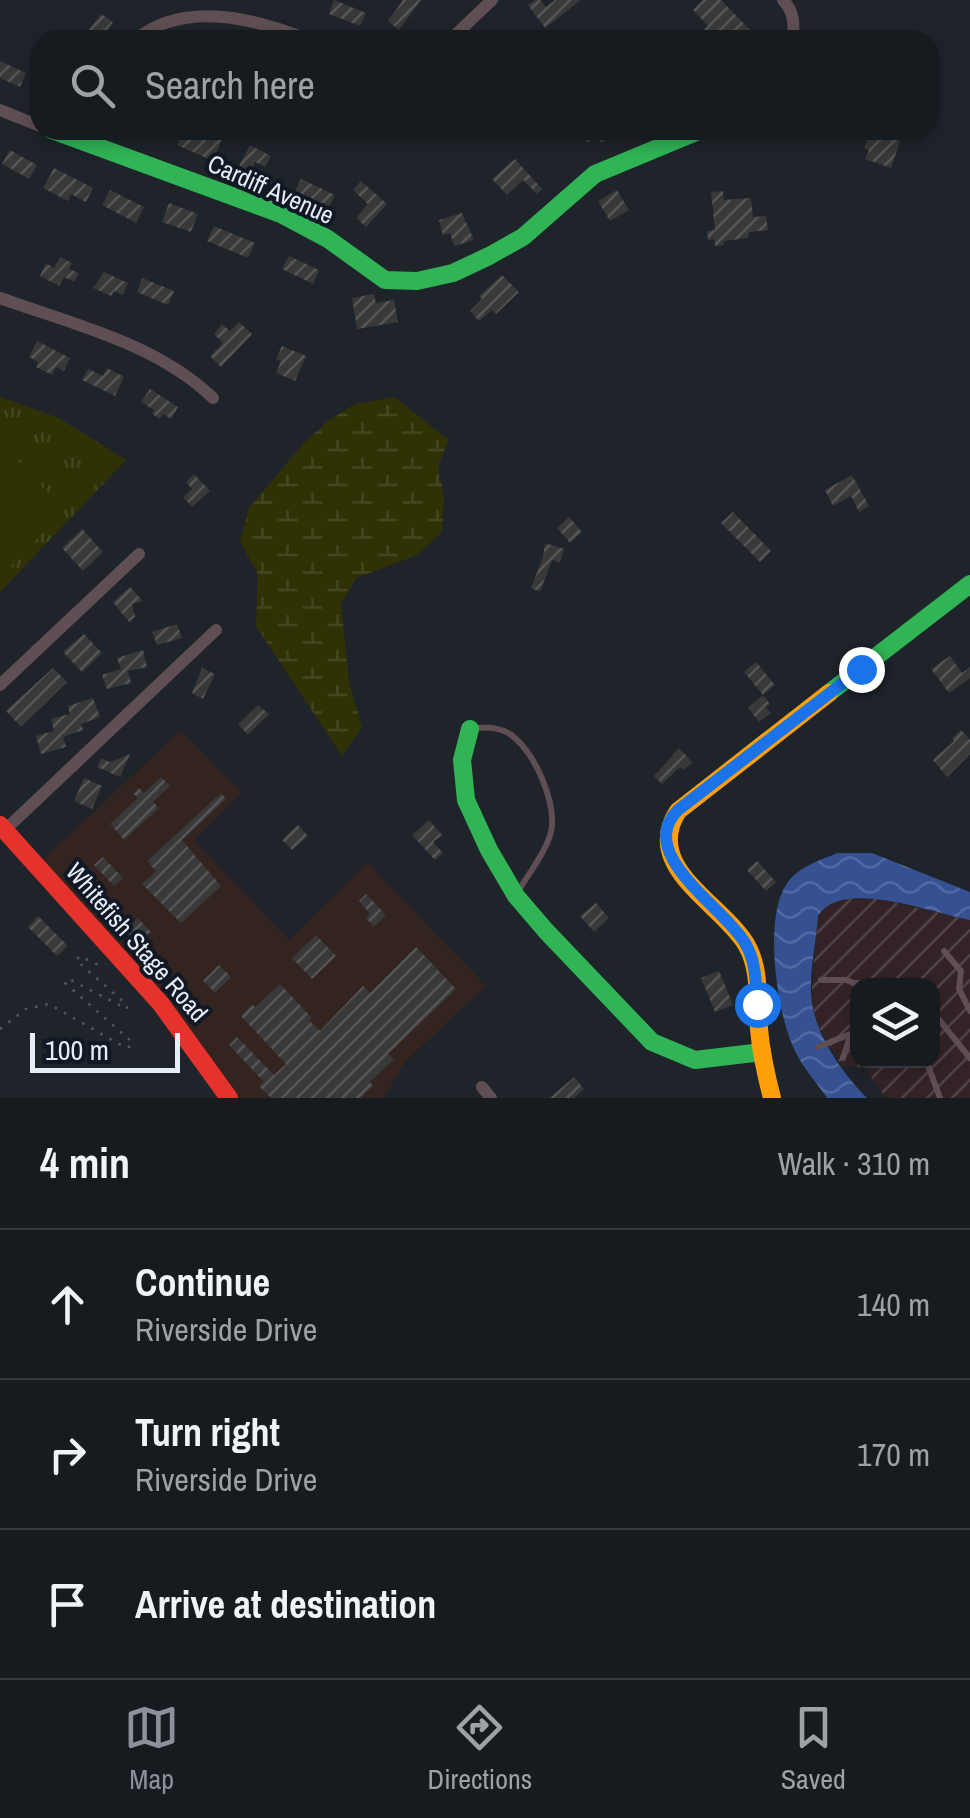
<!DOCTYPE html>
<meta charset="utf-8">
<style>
:root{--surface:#161b20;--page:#23282d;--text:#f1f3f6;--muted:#9ea1a5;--line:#35393e;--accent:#8c9099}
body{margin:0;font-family:"Archivo Narrow",sans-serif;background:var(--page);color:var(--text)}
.controls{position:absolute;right:30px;bottom:30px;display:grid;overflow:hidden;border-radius:20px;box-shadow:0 5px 15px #0003}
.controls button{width:90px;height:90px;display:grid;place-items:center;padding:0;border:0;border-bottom:2px solid var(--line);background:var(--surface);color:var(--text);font:50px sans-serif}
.scale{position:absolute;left:30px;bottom:25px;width:150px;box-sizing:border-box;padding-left:10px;border:5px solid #e7edf6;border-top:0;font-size:28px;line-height:35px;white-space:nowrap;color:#e7edf6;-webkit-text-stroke:8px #101925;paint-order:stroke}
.stop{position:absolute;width:30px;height:30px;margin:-22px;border:8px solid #1a73e8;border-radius:50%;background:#fff}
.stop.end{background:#1a73e8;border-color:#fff;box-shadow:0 2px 10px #0008}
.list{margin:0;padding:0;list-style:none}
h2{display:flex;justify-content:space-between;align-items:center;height:130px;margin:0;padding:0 40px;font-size:42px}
h2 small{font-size:32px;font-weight:400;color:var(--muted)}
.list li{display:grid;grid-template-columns:65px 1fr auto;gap:30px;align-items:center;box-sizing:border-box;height:150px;padding:0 40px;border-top:2px solid var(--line)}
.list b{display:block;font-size:38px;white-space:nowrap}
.list p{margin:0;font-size:32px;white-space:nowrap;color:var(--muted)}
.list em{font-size:32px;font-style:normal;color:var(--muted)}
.icon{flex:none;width:55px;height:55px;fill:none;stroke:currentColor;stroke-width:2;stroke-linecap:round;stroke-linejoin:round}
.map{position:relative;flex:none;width:970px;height:1098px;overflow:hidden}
.search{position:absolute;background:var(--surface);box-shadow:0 5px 15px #0003;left:30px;right:30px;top:30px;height:110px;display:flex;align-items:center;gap:25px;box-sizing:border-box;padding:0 35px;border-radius:30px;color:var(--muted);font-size:38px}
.sheet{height:580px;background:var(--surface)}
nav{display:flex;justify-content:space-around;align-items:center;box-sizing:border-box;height:140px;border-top:2px solid var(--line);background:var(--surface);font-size:28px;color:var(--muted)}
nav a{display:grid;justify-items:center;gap:5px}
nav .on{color:var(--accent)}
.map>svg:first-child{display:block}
.commercial{fill:#342420}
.industrial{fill:url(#industrial-furrows);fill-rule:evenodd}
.wetland{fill:url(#wetland-marsh)}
.park{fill:url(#park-tufts)}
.pitch{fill:#303206}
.water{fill:url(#water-waves)}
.building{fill:url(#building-hatch)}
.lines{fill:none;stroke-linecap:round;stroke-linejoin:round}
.path{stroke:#5c545a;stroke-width:2.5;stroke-dasharray:2.5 8;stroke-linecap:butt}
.lane{stroke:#5f4e54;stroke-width:6}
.street{stroke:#5f4e54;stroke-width:12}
.fast{stroke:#30b455;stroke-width:18}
.slow{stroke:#ff9f0a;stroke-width:18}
.jam{stroke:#e5322d;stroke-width:18}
.route{stroke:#1a73e8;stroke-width:12}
.labels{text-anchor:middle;stroke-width:8;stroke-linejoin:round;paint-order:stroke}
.street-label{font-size:25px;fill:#e7edf6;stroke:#101925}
</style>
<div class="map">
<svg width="970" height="1098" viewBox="0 0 970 1098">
<defs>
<pattern id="industrial-furrows" width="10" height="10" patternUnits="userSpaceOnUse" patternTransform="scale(2.5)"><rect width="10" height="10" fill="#332327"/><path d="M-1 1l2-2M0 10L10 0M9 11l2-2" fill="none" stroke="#514347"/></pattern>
<pattern id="wetland-marsh" width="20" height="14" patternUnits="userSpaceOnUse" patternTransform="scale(2.5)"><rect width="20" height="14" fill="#303206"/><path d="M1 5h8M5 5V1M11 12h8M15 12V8" fill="none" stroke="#44461f"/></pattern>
<pattern id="park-tufts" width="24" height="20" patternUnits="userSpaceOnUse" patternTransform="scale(2.5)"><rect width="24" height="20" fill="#303206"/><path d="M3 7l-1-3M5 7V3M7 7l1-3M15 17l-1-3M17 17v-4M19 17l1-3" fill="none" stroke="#44461f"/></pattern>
<pattern id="water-waves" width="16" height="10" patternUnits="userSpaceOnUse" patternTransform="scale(2.5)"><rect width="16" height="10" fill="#355191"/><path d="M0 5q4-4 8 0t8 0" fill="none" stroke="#526aa1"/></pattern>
<pattern id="building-hatch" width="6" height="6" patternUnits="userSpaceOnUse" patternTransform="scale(2.5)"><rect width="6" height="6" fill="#39393a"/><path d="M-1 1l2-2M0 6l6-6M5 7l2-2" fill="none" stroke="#565657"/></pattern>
</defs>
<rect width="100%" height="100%" fill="#1e242a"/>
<polygon class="commercial" points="181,730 242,793 194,840 289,940 368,863 486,986 406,1061 383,1098 236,1098 42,860"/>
<path class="industrial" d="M845,899H880L970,920V1098H886L865,1068L841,1065L817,1024L811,999L818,917L823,908ZM858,986H932V1060H858Z"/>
<polygon class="wetland" points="394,397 449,440 438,465 444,498 442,532 417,555 356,578 341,604 349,682 362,727 342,756 256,626 258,574 240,541 249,508 303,444 328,421 355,404"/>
<polygon class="park" points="0,397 59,418 126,460 0,592"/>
<polygon class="pitch" points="0,442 57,503 57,518 0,577"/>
<path class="water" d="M838,853H872L970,892V920C934,914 842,877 818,916C816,944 808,977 812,1003C817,1037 843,1074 867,1098H827C817,1083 804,1069 796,1053C777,1017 763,920 786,885C797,867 820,860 838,853Z"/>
<g class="building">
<polygon points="334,0 366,13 360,26 329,14"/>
<polygon points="403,0 421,0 399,30 388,21"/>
<polygon points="535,0 540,0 546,7 555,0 581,0 545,28 528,5"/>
<polygon points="703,0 721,0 753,33 746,40 723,40 716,32 711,36 704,29 708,26 693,10"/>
<polygon points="101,14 113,22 100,40 87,40 91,35 87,32"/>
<polygon points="0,61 26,73 20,87 0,78"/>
<polygon points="203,130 224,135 213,161 177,145 183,131 199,138"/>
<polygon points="578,130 620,130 601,143 597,137 587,143"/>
<polygon points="872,130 895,130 900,141 891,168 865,159 869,150 864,148 868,137 876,137"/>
<polygon points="250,145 271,156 265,167 255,162 250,172 239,166"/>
<polygon points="10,150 37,165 29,179 2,164"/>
<polygon points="515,159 542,189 537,194 523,180 507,195 492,179"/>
<polygon points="54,168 93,188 86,202 71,194 68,201 43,188"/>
<polygon points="301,179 335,195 329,207 295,191"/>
<polygon points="361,181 387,204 366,227 356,218 368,204 353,190"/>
<polygon points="110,190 144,207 136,223 102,205"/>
<polygon points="617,190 629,210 610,221 598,201"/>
<polygon points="723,191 724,200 751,198 753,217 766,216 768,230 749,232 748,238 724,241 724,245 715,246 714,239 708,240 707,231 715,230 711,192"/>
<polygon points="169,203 198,214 191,232 162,222"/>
<polygon points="462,213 474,240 454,246 450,233 443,235 439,220"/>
<polygon points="214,226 255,243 248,258 207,241"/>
<polygon points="289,256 319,270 313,284 282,269"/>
<polygon points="60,257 72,263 69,269 79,273 74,282 64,277 59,286 40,276 46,263 54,268"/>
<polygon points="104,272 128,283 123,295 114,291 111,296 93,288"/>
<polygon points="502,275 519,292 496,314 492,310 479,321 470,311 482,299 479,296"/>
<polygon points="142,278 174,291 168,305 137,292"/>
<polygon points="374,294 376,303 394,300 398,322 357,329 352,298"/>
<polygon points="239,322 252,334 221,367 210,356 223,343 214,334 222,324 230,331"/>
<polygon points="37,341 70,358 64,371 56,367 52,375 36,367 38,362 29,357"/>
<polygon points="282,346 306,356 295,381 276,373 281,361 276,359"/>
<polygon points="107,368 124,377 115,396 82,380 88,369 103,376"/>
<polygon points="150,389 178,407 171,419 163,414 160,419 152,414 154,410 141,402"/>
<polygon points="194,474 210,491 192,507 183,497 192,489 186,482"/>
<polygon points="852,475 869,506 859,512 851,496 833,506 825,490"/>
<polygon points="733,512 771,551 760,562 721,523"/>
<polygon points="569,517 582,532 570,543 557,528"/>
<polygon points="82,529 103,552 83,571 62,548"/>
<polygon points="545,543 564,549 560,563 552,560 540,592 531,588 543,557"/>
<polygon points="130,587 143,601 132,604 135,617 129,622 113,602"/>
<polygon points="177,624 182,638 157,645 152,632"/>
<polygon points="84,634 102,653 82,672 63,652"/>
<polygon points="143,650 147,667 128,671 131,683 107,689 102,675 121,669 117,658"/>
<polygon points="950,656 962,673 970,667 970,678 949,693 931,669"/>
<polygon points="756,662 775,685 763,695 744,672"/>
<polygon points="53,668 67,682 21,727 6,711"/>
<polygon points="202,668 215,674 203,699 192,693"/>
<polygon points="763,695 770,704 766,707 771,713 759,722 748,708"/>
<polygon points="93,698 100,717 81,724 83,730 63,737 66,747 41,754 36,736 54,731 51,719 70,714 68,706"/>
<polygon points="258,705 269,714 248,735 238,724"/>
<polygon points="961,730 970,740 970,754 947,777 933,760 954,741 952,738"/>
<polygon points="679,748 692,762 683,770 680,767 662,784 654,776"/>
<polygon points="130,754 120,777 97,767 101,758 110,762"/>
<polygon points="161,777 170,786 153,802 159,808 124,840 110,824 138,798 133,793 139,788 144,793"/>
<polygon points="84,778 102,786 92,809 74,801"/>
<polygon points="221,793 226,799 182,840 221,886 181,923 142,884 156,871 147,861"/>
<polygon points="429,820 442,835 433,842 443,853 435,860 412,835"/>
<polygon points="298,825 308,836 292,850 282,840"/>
<polygon points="103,857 123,878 114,886 94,865"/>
<polygon points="757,861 776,882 766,891 747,870"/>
<polygon points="366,894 386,915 374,927 366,918 370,914 359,901"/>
<polygon points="596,903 609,918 594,932 580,916"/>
<polygon points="38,916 68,946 57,956 28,927"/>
<polygon points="138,918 151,932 137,945 124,931"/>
<polygon points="316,935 336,956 312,979 292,958"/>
<polygon points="416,947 456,989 388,1054 394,1059 370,1082 373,1086 361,1098 271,1098 259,1086 264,1082 229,1045 237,1037 274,1075 286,1064 241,1016 252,1004 255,1007 280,984 312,1018 309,1020 320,1031 363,986 370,993"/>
<polygon points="219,965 231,977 215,993 203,981"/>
<polygon points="719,971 733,1005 715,1012 701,978"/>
<polygon points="574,1077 584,1089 574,1098 550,1098"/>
</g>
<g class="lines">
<polyline class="path" points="0,1029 26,1009 49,1004 126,1048 131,1046 132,1042 65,983 69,979 127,1009 127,1005 76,960 80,956 98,965 106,964"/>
<g class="lane">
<path d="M471,729C486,726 504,727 516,739C536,757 554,799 552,826C550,847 529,873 519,890"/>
<polyline points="944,951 961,971 959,989 970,1011"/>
<polyline points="821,980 846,980 859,985"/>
<polyline points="857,983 901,986"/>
<polyline points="932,1011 970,1058"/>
<polyline points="818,1047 858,1031"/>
<polyline points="843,1058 850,1037"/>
<polyline points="926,1060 940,1098"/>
</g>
<g class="street">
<path d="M783,0C794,11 795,26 792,40"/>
<path d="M135,40C184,0 254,18 309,40"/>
<polyline points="450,40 492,0"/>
<polyline points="0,110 40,126"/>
<path d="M0,298C72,324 156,343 213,398"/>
<polyline points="0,685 139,554"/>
<polyline points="5,830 216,630"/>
<polyline points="482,1087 491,1098"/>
</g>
<g class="fast">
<polyline points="52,130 281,214 328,239 385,280 417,281 453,273 489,256 523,237 595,174 701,130"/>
<polyline points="829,693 970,584"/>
<polyline points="470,729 462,760 466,800 489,850 516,896 546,931 652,1042 695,1060 762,1052"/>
</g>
<path class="slow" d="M772,1098C766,1075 761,1052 759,1029C757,1001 761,969 746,944C720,902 642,867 678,811L829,693"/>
<polyline class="jam" points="0,825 161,1004 229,1098"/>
</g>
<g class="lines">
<path class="route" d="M757,1004C756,983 756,961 745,943C724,907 634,854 678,810L861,669"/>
</g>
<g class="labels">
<g class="street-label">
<text transform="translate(271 189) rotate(24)" y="9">Cardiff Avenue</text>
<text transform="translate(137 942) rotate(49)" y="9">Whitefish Stage Road</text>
</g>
</g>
</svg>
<div class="controls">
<button><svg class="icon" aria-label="layers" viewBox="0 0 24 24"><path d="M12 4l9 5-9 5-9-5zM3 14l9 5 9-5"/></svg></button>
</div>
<div class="scale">100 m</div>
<div class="stop" style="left:757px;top:1004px"></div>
<div class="stop end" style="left:861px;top:669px"></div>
<div class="search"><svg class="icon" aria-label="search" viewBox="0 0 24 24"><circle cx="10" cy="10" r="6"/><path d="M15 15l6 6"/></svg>Search here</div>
</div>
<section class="sheet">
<h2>4 min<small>Walk · 310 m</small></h2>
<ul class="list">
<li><svg class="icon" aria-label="ahead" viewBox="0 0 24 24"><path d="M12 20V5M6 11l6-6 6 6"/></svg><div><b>Continue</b><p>Riverside Drive</p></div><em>140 m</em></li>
<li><svg class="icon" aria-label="right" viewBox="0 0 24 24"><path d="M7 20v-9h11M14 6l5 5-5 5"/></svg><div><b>Turn right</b><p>Riverside Drive</p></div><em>170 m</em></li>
<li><svg class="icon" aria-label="arrive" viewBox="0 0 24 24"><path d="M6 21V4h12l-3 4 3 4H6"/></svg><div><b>Arrive at destination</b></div></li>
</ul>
</section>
<nav>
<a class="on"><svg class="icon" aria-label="map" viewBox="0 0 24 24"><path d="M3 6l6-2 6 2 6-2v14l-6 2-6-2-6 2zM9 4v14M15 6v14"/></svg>Map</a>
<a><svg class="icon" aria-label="directions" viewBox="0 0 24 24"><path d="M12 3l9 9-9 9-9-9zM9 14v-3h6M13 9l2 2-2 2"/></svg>Directions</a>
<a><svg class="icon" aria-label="saved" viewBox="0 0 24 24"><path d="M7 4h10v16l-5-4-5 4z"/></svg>Saved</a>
</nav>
